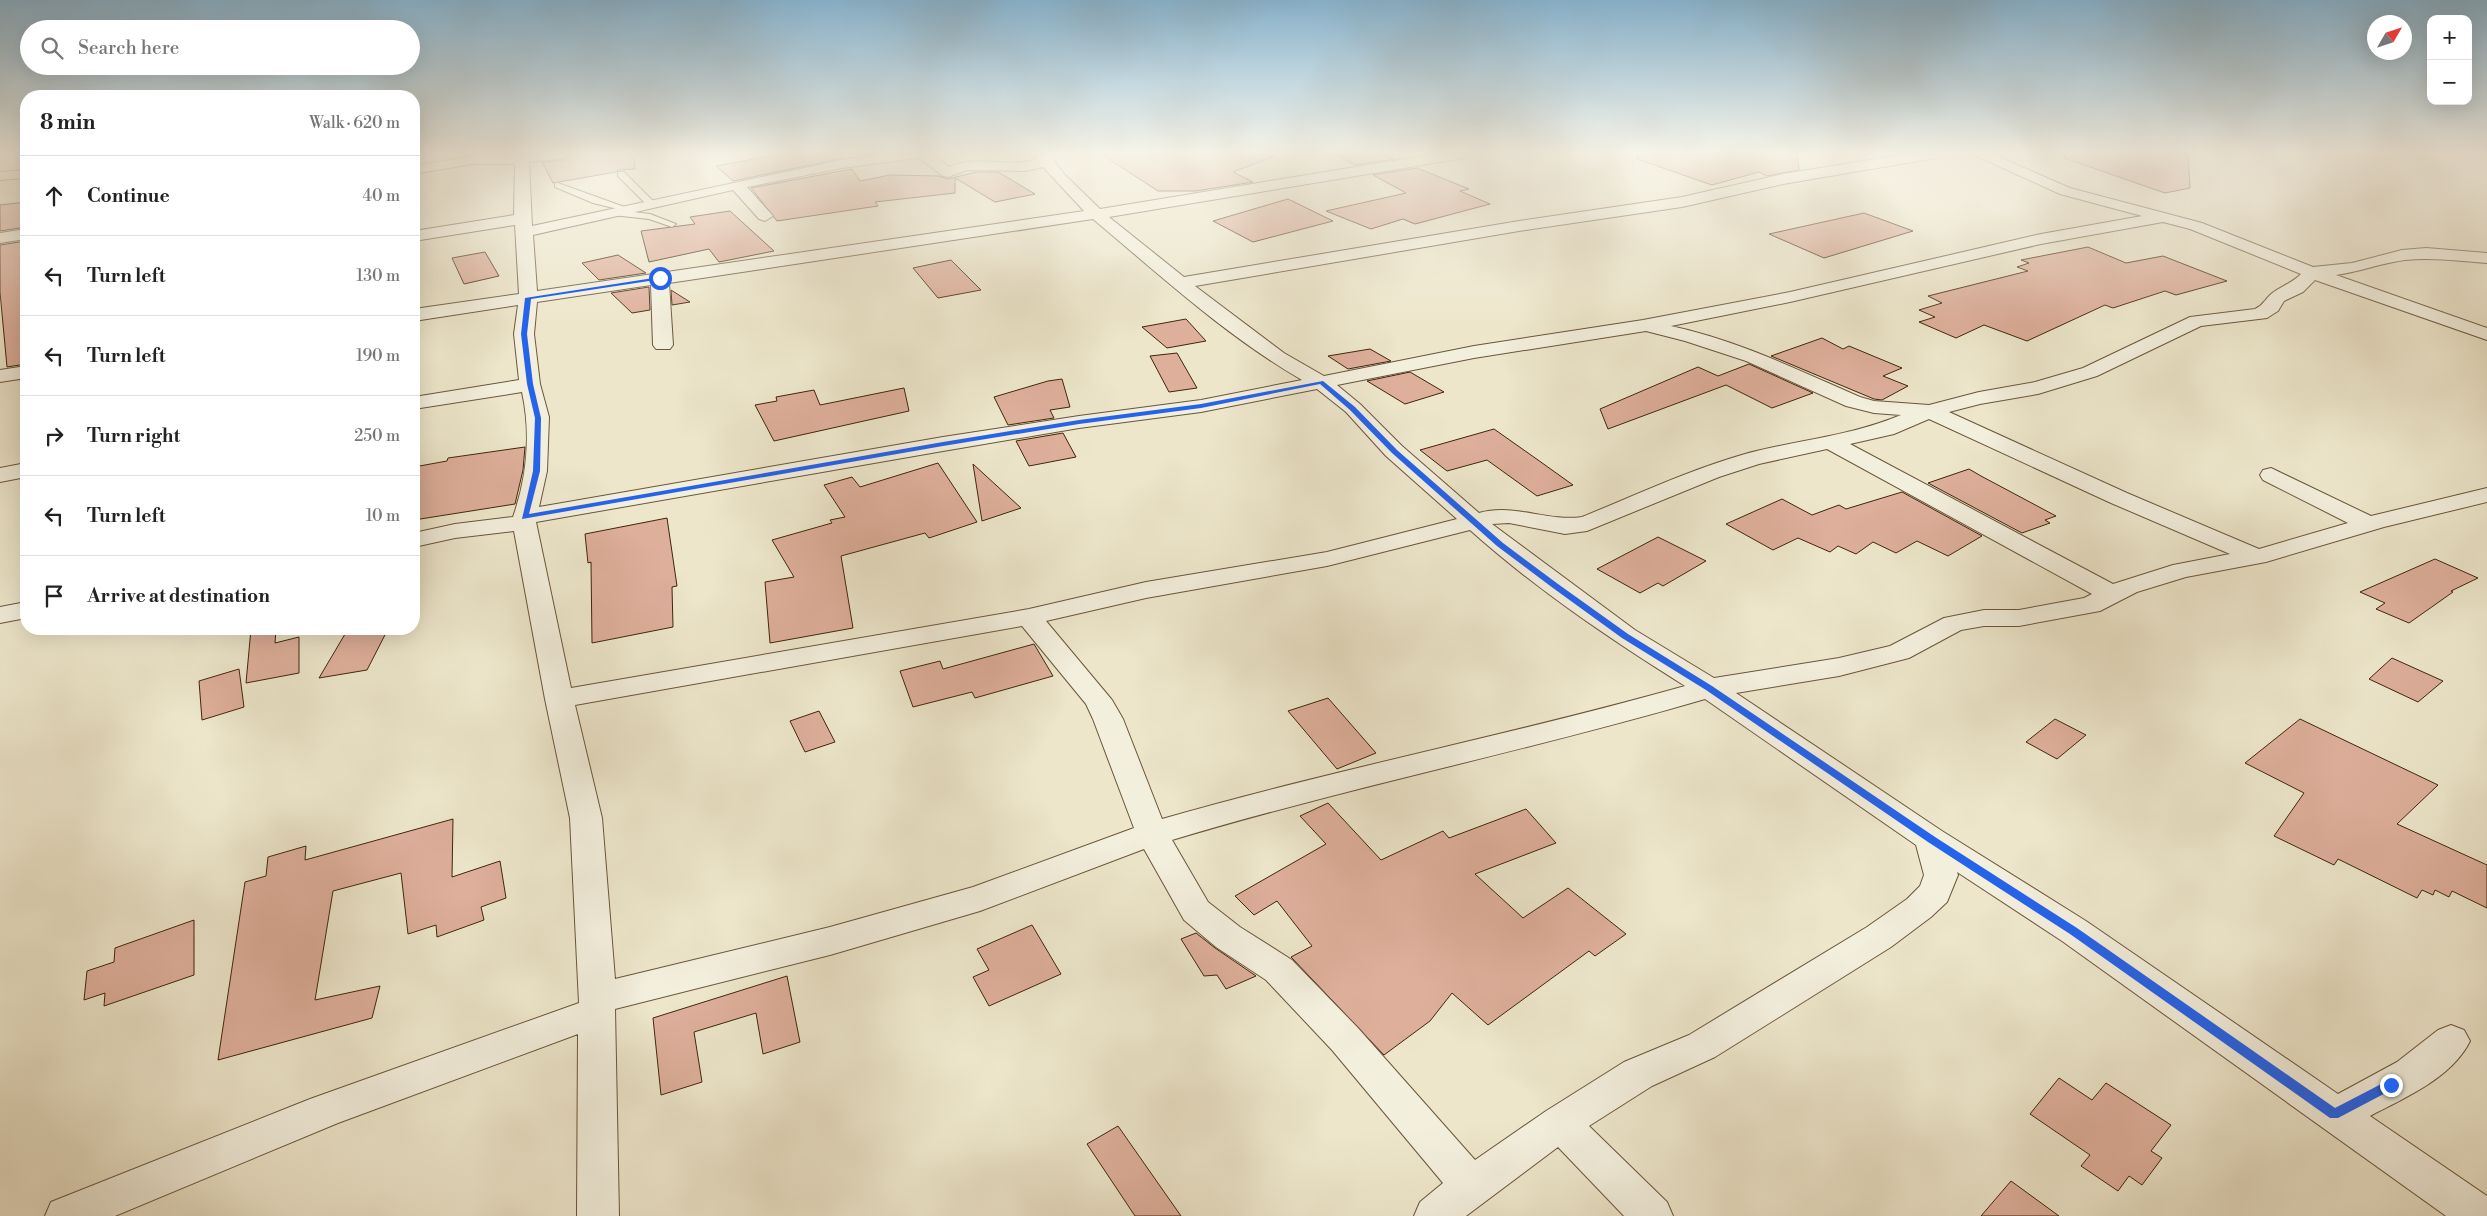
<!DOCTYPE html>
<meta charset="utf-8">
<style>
:root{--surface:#fff;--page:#f6f6f6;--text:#222;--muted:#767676;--line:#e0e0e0}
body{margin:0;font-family:"Libre Bodoni",serif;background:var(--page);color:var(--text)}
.controls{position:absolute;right:15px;top:15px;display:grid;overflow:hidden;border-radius:10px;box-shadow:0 5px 20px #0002}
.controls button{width:45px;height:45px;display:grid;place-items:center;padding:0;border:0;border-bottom:1px solid var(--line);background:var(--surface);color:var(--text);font:25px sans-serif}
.compass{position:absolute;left:2367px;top:15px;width:45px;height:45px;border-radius:50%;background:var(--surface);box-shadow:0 5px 20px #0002;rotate:51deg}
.stop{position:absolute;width:15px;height:15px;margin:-11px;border:4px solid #2563eb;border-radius:50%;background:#fff}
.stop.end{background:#2563eb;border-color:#fff;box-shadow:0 1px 5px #0008}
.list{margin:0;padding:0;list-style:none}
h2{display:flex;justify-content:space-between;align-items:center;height:65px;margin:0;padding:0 20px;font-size:21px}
h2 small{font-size:16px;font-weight:400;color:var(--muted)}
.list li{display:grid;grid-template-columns:32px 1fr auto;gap:15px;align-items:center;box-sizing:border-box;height:80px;padding:0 20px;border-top:1px solid var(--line)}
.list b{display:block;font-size:19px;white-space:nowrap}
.list em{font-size:16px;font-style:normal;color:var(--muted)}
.icon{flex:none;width:28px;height:28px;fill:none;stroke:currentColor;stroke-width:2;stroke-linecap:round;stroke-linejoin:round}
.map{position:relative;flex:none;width:2487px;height:1216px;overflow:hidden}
.search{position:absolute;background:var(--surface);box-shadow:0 5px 20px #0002;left:20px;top:20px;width:400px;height:55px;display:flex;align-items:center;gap:12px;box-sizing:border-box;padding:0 18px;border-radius:28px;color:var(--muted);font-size:19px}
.panel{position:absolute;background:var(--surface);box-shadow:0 5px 20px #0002;left:20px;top:90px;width:400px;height:545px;border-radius:20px}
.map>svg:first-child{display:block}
.building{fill:#deaf9b;stroke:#402509}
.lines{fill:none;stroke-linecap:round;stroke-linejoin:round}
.service-casing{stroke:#6b553a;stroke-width:2}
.minor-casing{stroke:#6b553a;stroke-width:2}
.service{fill:#f3efdd;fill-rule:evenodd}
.minor{fill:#f3efdd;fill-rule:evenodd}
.route{fill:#2563eb}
</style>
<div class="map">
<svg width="2487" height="1216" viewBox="0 0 2487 1216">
<rect width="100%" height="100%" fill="#ede6cb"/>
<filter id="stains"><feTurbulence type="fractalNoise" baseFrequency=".004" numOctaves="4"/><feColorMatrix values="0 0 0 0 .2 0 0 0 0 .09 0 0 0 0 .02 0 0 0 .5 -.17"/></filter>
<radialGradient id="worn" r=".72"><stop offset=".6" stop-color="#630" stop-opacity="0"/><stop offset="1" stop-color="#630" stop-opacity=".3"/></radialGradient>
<g class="building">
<polygon points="572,154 634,154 635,169 618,170 616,172 553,183 542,162 563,160"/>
<polygon points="781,154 842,154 844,158 733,181 716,166"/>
<polygon points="1101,154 1273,154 1273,157 1233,172 1253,182 1196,191 1158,191"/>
<polygon points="1335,154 1383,154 1394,159 1355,165"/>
<polygon points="1637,154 1797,154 1799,170 1767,176 1759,172 1712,185 1637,159"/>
<polygon points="2065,154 2188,154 2190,188 2165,193 2064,158"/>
<polygon points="1417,168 1469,189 1460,191 1490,204 1415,224 1403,219 1371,229 1326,211 1406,193 1373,175"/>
<polygon points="852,169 860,181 890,175 939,176 948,179 976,172 998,172 1035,194 995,202 955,178 955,193 875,202 878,206 777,221 751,188"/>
<polygon points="1288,199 1333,221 1253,242 1213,221"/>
<polygon points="26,202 26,227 0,231 0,205"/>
<polygon points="730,211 774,251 719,262 709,249 649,262 641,231 695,224 690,217"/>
<polygon points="1864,213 1913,231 1824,258 1769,234"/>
<polygon points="26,241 26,364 7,367 0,292 0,245"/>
<polygon points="2088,247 2126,263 2163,256 2227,281 2176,295 2165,291 2113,308 2105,305 2027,341 1984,325 1956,338 1919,322 1935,317 1919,310 1942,303 1928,296 2028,271 2017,267 2029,263 2021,260"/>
<polygon points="485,252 499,276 464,284 452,258"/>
<polygon points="618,255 646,273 599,280 582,263"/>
<polygon points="951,260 981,290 938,298 913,268"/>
<polygon points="649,287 650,310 632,313 611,293"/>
<polygon points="671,290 690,302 672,305"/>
<polygon points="1186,319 1206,341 1167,348 1142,327"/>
<polygon points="1822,338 1843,349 1849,346 1902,368 1883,376 1908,386 1882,400 1874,399 1771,356"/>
<polygon points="1370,349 1391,361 1348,369 1328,356"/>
<polygon points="1177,353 1197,388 1169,392 1150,356"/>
<polygon points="1749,364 1813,393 1772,408 1726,385 1608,429 1600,409 1698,367 1718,376"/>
<polygon points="1410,372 1444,392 1405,404 1367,381"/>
<polygon points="1062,379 1070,407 1050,410 1054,418 1008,425 994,397 1048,381"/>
<polygon points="904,388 909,411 774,441 755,405 777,401 776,397 814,390 820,405"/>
<polygon points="1494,429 1538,460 1573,485 1537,496 1487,460 1447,471 1420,450"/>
<polygon points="1063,433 1076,457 1029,466 1016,441"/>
<polygon points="525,447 523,470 515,504 414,520 414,467 447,461 448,458"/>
<polygon points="938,463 977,522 929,538 925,533 841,556 853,628 770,643 765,582 794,577 772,540 832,523 830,520 845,517 824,485 852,477 860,487"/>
<polygon points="973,464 1021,508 982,521"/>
<polygon points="1969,469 1981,476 2056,516 2045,520 2050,523 2022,533 1928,483"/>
<polygon points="1902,492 1982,536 1948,556 1917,541 1896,553 1873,542 1856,554 1838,546 1830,552 1798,538 1773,550 1726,524 1782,499 1812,515 1839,505 1846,509"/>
<polygon points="667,518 677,586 672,587 673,627 592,643 591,562 588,563 585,534"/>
<polygon points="1658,537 1706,561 1663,586 1658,583 1640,593 1597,569"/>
<polygon points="2435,559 2478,578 2451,591 2453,592 2409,623 2376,609 2385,603 2360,592"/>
<polygon points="251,629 276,629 275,643 299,637 299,673 246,683"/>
<polygon points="348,629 388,629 367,670 319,678"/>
<polygon points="1034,644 1053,676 975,698 972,692 913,707 900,671 940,661 943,669"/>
<polygon points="2392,658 2443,681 2418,702 2369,679"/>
<polygon points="239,669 244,707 202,720 199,681"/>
<polygon points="1328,698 1376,753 1337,769 1288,711"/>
<polygon points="819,711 835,742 805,752 790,721"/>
<polygon points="2055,719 2086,735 2057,759 2026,742"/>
<polygon points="2300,719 2438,785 2397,824 2487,865 2487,908 2452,891 2449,897 2435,890 2433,895 2422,890 2417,898 2338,859 2334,865 2274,836 2304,793 2245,763"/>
<polygon points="1328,803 1381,860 1443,831 1449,838 1526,809 1556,843 1475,874 1523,918 1568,888 1626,934 1595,956 1589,951 1488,1025 1452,993 1430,1021 1384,1055 1291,957 1312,946 1277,901 1254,915 1235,896 1326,844 1300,816"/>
<polygon points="453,819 452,877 500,861 506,898 481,907 484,920 437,937 436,925 408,934 401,873 333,891 315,1000 380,986 372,1018 218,1060 245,882 266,876 268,857 306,846 305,860"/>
<polygon points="194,920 194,975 104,1006 105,993 84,1000 87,971 114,962 115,948"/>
<polygon points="1032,925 1061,974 989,1006 973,977 989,970 977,949"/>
<polygon points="1196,933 1215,948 1256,976 1226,989 1217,975 1204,976 1181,939"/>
<polygon points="787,976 800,1042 763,1054 756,1013 694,1032 702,1082 661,1095 653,1018"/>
<polygon points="2059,1078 2092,1100 2106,1083 2171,1125 2151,1151 2162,1158 2142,1185 2129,1176 2118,1191 2081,1166 2090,1155 2030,1114"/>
<polygon points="1118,1126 1181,1216 1135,1216 1087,1144"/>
<polygon points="2011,1181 2059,1216 1981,1216"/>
</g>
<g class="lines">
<g class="service-casing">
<g id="service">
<polygon points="618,172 624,172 654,202 654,206 648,206 618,176"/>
<polygon points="558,183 630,209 626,211 593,203 555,187 555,183"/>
<polygon points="616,210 650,214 676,224 672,227 649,219 613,215 613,211"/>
</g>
</g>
<g class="minor-casing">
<g id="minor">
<path d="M570,154L563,158L529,162L532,226L842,160L882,154H933L949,167C978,154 1009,169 1037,159L1034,154H1049L1064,174L1100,209L1435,154H1471L1464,158L1109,217L1184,277L1519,221L1682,197L1783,174L1907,154H1943L1936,158L1783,184L1682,207L1519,231L1195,286L1284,353L1324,376L1474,346L1643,320L1790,292L2041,234L2142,216L2060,194L1972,154H1992L2070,188L2202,223L2313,267L2352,263L2402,250L2426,248L2487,253V263C2460,261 2432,257 2405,260C2381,263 2359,272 2336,275L2487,328V340L2315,280L2303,292L2284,301L2278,311L2267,318L2201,326L2097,376L2038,394L1980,404L1949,412L2127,493L2259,549L2348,523L2263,480L2260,475L2263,470L2271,468L2371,516L2487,488V502L2384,527L2266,562L2186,577L2137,592L2100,611L2019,626H1984L1961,630L1909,658L1839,676L1736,693L1942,831L2086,921L2338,1094L2397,1062L2438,1030L2451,1025L2464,1030L2470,1041C2452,1078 2404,1098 2370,1116L2487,1196V1216H2446L2062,941L1957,872L1958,875L1947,902L1931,917L1891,947L1715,1057L1652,1086L1589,1126L1667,1202L1673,1216H1624L1558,1147L1466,1216H1414L1420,1202L1443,1183L1332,1050L1266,980L1216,947L1184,920L1144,849L980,911L830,955L615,1009L619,1216H577L578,1034L338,1123L115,1216H45L51,1202L310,1099L579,1003L570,818L545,699L514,531L455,538L414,547V533L455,524L513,517C527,477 531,433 522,392L414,409V397L519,380L514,334L518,305L414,321V309L519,294L515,225L414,241V231L514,215L515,164H472L414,174V166L472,156ZM919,158L943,176L948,177L967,170L1026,171L1043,167L1084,211L537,291L533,235L733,190L759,219L765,221L773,216L747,187L842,168ZM1093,219C1160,275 1226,336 1302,380L1201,400L1079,416L943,437L539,507L547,471L549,417L540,384L534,334L537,302L651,285L653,345L656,349H670L673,345L669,283ZM2163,222L2190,229L2301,274C2291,284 2277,288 2270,295C2264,301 2263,305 2255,309L2190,317L2083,368L2035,382L1979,392L1929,405L1874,401L1860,397C1798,370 1737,340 1671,326L1790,302L2041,244ZM1646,331L1685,341L1746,361L1846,406L1874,413L1901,415C1851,436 1797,440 1745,454C1689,470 1636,495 1582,517C1547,522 1514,503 1479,513L1402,446L1360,404L1337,385L1474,358ZM1317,389L1346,412L1386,456L1457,519L1327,552L1146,582L1029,609L571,688L536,522L943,451L1079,428L1201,412ZM1929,419L2111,503L2230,554L2173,565L2113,584L1850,444L1894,434ZM1827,449L2092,594L2084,598L2019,610H1984L1944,618L1890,646L1839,658L1714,678L1635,630L1492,524L1509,523L1565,534L1587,531L1719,477L1759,464ZM1470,530C1536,589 1610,639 1685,686C1512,735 1335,769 1162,819L1123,719L1112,700L1046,621L1146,598L1327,566ZM1022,626L1086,704L1093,719L1134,828L973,887L830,927L615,979L602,818L575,705ZM1705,699L1916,845L1924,875L1920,886L1907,899L1867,927L1689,1035L1624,1062L1546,1111L1475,1160L1358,1028L1292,960L1240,927L1208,902L1172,840C1348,787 1528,751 1705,699Z"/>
<polygon points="26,170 26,178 0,180 0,172"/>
<polygon points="26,229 26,239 0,243 0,233"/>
<polygon points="26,366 26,378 0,382 0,370"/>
<polygon points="26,463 26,477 0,482 0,468"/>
<polygon points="26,602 26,618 0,623 0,607"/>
</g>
</g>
<use href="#service" class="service"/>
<use href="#minor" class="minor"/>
</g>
<linearGradient id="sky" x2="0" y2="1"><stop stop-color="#89b8d6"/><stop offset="0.47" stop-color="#f7f4e8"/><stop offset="1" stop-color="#f7f4e8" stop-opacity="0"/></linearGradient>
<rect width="2487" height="325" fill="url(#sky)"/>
<polygon class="route" points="660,277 662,279 531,299 527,334 533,384 541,418 540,471 529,514 943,442 1079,420 1201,404 1323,381 1355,407 1397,450 1503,543 1558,584 1628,634 1712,686 1935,837 2077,928 2335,1108 2387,1081 2395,1081 2397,1085 2395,1088 2338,1118 2330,1118 2070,934 1928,842 1706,690 1622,638 1553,588 1497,546 1392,453 1350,410 1320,384 1201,408 1079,424 943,446 522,519 533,471 535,418 527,384 521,334 525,298"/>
<rect width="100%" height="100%" filter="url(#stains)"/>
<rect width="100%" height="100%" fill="url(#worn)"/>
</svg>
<div class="controls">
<button>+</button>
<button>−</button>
</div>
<svg class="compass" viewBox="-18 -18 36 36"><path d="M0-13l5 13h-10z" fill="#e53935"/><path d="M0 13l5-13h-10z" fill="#767676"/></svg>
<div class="stop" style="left:660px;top:278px"></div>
<div class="stop end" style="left:2391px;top:1085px"></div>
<div class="search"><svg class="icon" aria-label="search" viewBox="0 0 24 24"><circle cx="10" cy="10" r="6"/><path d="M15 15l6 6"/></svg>Search here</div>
<section class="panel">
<h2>8 min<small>Walk · 620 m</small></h2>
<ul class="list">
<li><svg class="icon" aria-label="ahead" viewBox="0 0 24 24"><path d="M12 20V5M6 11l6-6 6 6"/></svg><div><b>Continue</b></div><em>40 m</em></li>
<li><svg class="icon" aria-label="left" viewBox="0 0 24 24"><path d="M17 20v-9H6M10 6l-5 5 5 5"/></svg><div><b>Turn left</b></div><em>130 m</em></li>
<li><svg class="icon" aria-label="left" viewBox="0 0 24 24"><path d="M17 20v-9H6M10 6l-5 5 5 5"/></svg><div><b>Turn left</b></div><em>190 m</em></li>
<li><svg class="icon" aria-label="right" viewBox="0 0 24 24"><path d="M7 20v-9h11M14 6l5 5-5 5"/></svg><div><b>Turn right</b></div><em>250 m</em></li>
<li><svg class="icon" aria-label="left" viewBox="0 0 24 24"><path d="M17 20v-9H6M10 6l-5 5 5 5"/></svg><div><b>Turn left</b></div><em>10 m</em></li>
<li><svg class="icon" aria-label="arrive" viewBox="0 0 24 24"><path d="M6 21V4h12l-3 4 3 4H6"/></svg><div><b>Arrive at destination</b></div></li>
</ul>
</section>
</div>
